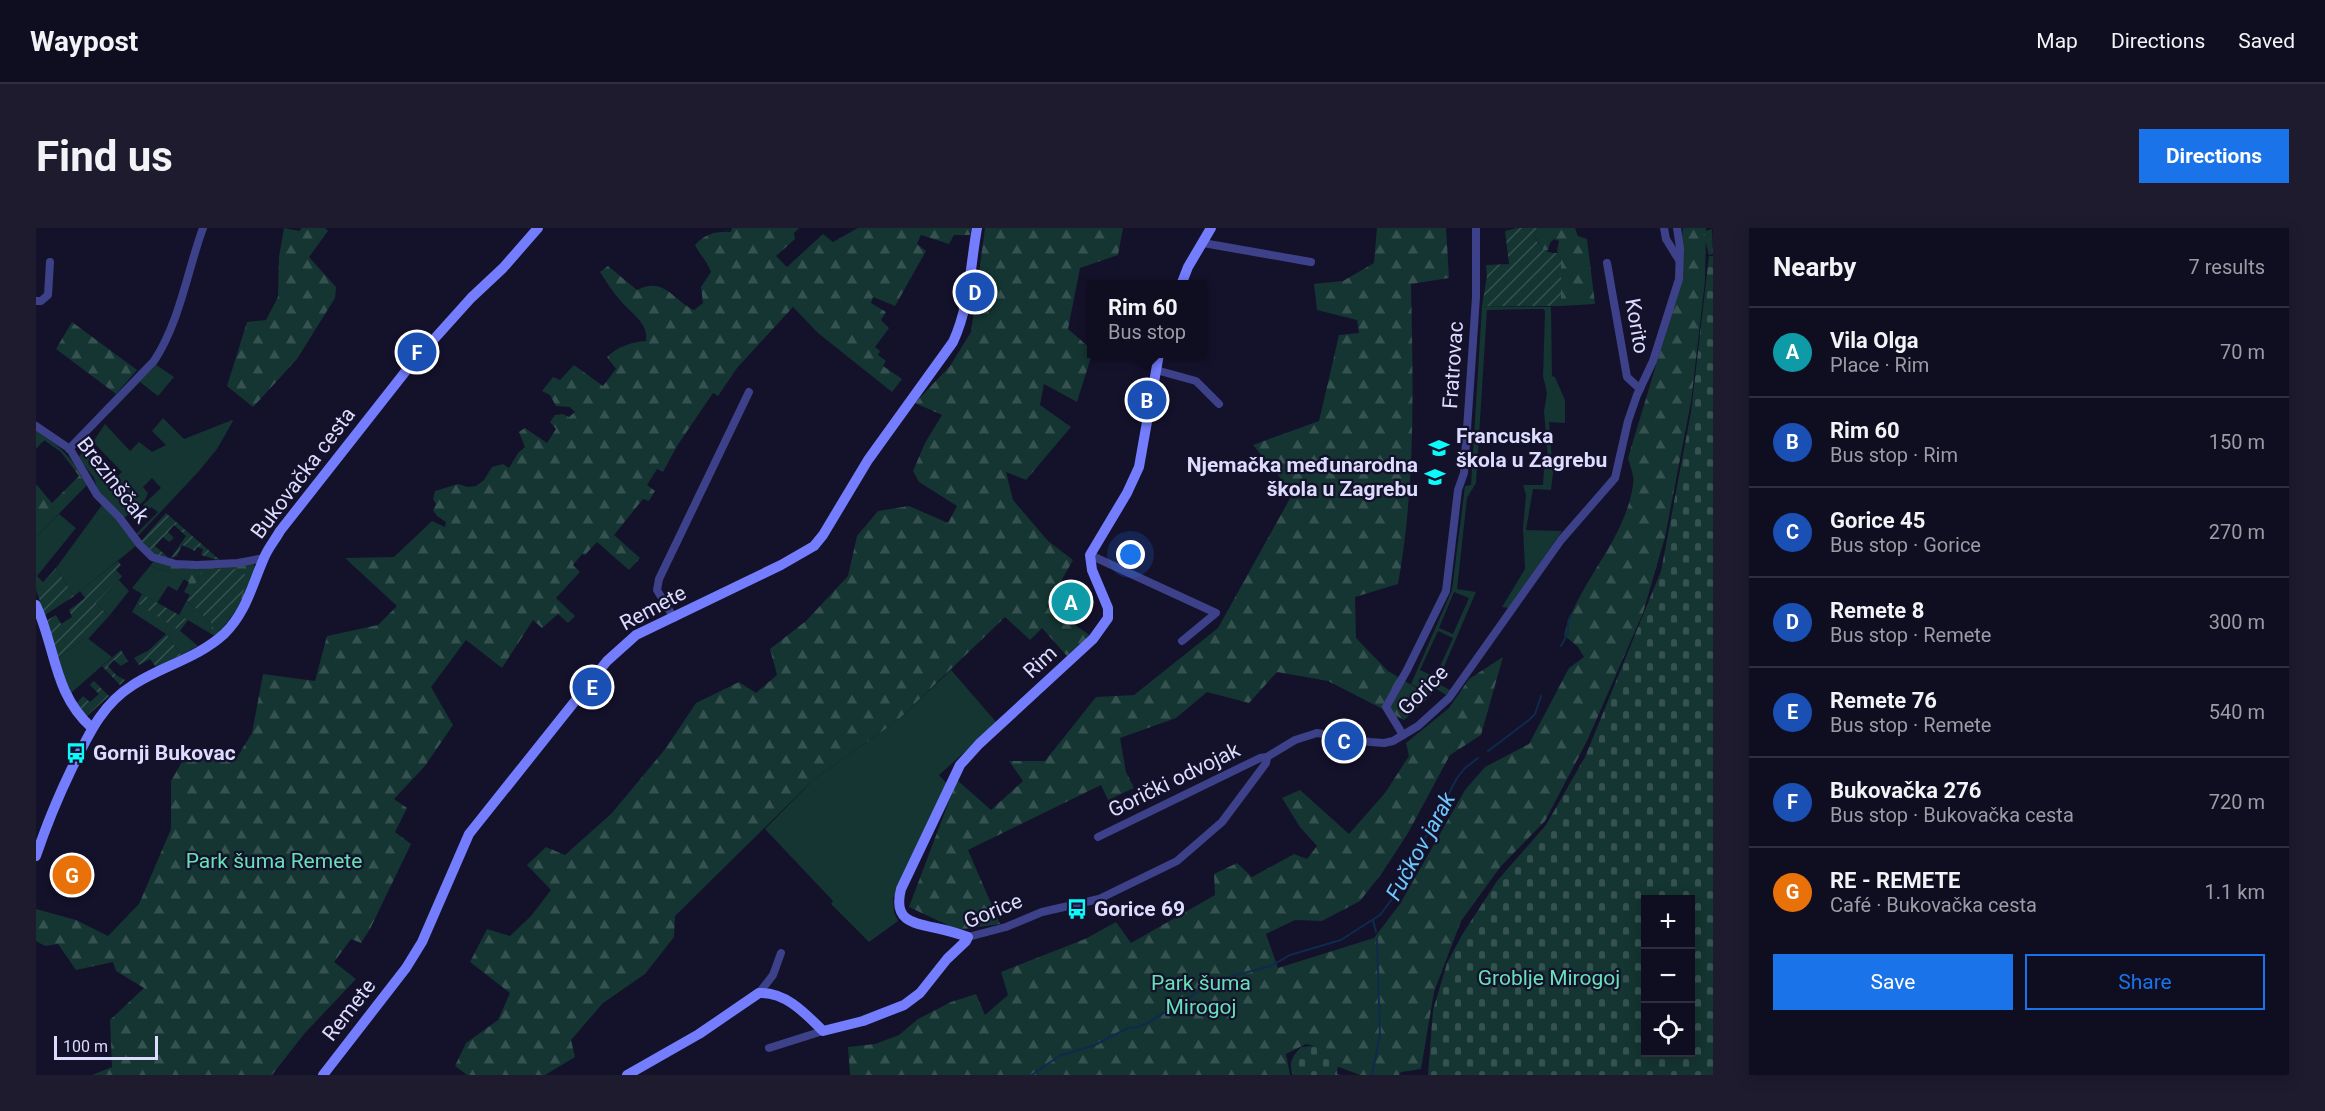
<!DOCTYPE html>
<meta charset="utf-8">
<style>
:root{--surface:#0f0d20;--page:#1d1b2d;--text:#f1f3f6;--muted:#9b9ca5;--line:#2f2d3e;--accent:#1a73e8}
body{margin:0;font-family:Roboto,sans-serif;background:var(--page);color:var(--text)}
.controls{position:absolute;right:18px;bottom:18px;display:grid;overflow:hidden;border-radius:0px;box-shadow:0 3px 15px #0003}
.controls button{width:54px;height:54px;display:grid;place-items:center;padding:0;border:0;border-bottom:2px solid var(--line);background:var(--surface);color:var(--text);font:30px sans-serif}
.scale{position:absolute;left:18px;bottom:15px;width:104px;box-sizing:border-box;padding-left:6px;border:3px solid #dddcff;border-top:0;font-size:16px;line-height:21px;white-space:nowrap;color:#dddcff;-webkit-text-stroke:4px #14112b;paint-order:stroke}
.you{position:absolute;left:1095px;top:327px;width:21px;height:21px;margin:-15px;border:4px solid #fff;border-radius:50%;background:#1a73e8;box-shadow:0 0 0 9px #1a73e833}
.badge{display:grid;place-items:center;width:39px;height:39px;border-radius:50%;background:var(--accent);color:#fff;font-size:20px;font-weight:700}
.pin{position:absolute;translate:-50% -50%;border:3px solid #fff;box-shadow:0 2px 6px #0006}
.popup{position:absolute;left:1051px;top:52px;width:120px;height:78px;box-sizing:border-box;display:grid;place-content:center;border-radius:0px;background:var(--surface);filter:drop-shadow(0 2px 4px #0005);font-size:20px;white-space:nowrap;color:var(--muted)}
.popup b{font-size:22px;color:var(--text)}
.popup::after{content:'';position:absolute;left:50%;top:100%;margin-left:-12px;border:12px solid transparent;border-top-color:var(--surface)}
.list{margin:0;padding:0;list-style:none}
h2{display:flex;justify-content:space-between;align-items:center;height:78px;margin:0;padding:0 24px;font-size:26px}
h2 small{font-size:20px;font-weight:400;color:var(--muted)}
.list li{display:grid;grid-template-columns:39px 1fr auto;gap:18px;align-items:center;box-sizing:border-box;height:90px;padding:0 24px;border-top:2px solid var(--line)}
.list b{display:block;font-size:22px;white-space:nowrap}
.list p{margin:0;font-size:20px;white-space:nowrap;color:var(--muted)}
.list em{font-size:20px;font-style:normal;color:var(--muted)}
.actions{display:flex;gap:12px;padding:18px 24px}
.actions a{flex:1;padding:14px 0;border:2px solid var(--accent);border-radius:0px;text-align:center;font-size:21px;color:var(--accent)}
.actions .main{background:var(--accent);color:#fff}
.icon{flex:none;width:33px;height:33px;fill:none;stroke:currentColor;stroke-width:2;stroke-linecap:round;stroke-linejoin:round}
.map{position:relative;flex:none;width:1677px;height:847px;overflow:hidden;border-radius:0px}
header{display:flex;align-items:center;gap:36px;box-sizing:border-box;height:84px;padding:0 30px;background:var(--surface);border-bottom:2px solid var(--line)}
header strong{font-size:28px}
nav{display:flex;gap:33px;margin-inline-start:auto;font-size:21px}
.intro{display:flex;align-items:center;justify-content:space-between;box-sizing:border-box;height:144px;padding:0 36px}
h1{margin:0;font-size:42px}
.button{padding:15px 27px;border-radius:0px;background:var(--accent);color:#fff;font-size:21px;font-weight:700}
main{display:flex;gap:36px;padding:0 36px}
aside{flex:1;background:var(--surface);border-radius:0px;box-shadow:0 3px 15px #0003}
.map>svg:first-child{display:block}
.grass{fill:#143531;fill-rule:evenodd}
.forest{fill:url(#forest-firs)}
.cemetery{fill:url(#cemetery-stones);fill-rule:evenodd}
.park{fill:url(#park-tufts)}
.garden{fill:url(#garden-furrows)}
.lines{fill:none;stroke-linecap:round;stroke-linejoin:round}
.stream{stroke:#0e2b4e;stroke-width:2}
.street{stroke:#3d4189;stroke-width:8}
.secondary{stroke:#747dfd;stroke-width:10}
.labels{text-anchor:middle;stroke-width:4.5;stroke-linejoin:round;paint-order:stroke}
.street-label{font-size:21px;fill:#dddcff;stroke:#14112b}
.poi-label{font-size:21px;font-weight:bold;fill:#dddcff;stroke:#14112b;text-anchor:start}
.park-label{font-size:21px;fill:#67e0b7;stroke:#14112b}
.water-label{font-size:22px;font-style:italic;fill:#6bc7fd;stroke:#14112b}
</style>
<header>
<strong>Waypost</strong>
<nav><a>Map</a><a>Directions</a><a>Saved</a></nav>
</header>
<div class="intro"><h1>Find us</h1><a class="button">Directions</a></div>
<main>
<div class="map">
<svg width="1677" height="847" viewBox="0 0 1677 847">
<defs>
<pattern id="forest-firs" width="22" height="20" patternUnits="userSpaceOnUse" patternTransform="scale(1.5)"><rect width="22" height="20" fill="#143531"/><path d="M5 1l3.5 6h-7zM16 11l3.5 6h-7z" fill="#365250"/></pattern>
<pattern id="cemetery-stones" width="16" height="16" patternUnits="userSpaceOnUse" patternTransform="scale(1.5)"><rect width="16" height="16" fill="#143531"/><path d="M2 7V4a2 2 0 0 1 4 0v3zM10 15v-3a2 2 0 0 1 4 0v3z" fill="#365250"/></pattern>
<pattern id="park-tufts" width="24" height="20" patternUnits="userSpaceOnUse" patternTransform="scale(1.5)"><rect width="24" height="20" fill="#143531"/><path d="M3 7l-1-3M5 7V3M7 7l1-3M15 17l-1-3M17 17v-4M19 17l1-3" fill="none" stroke="#365250"/></pattern>
<pattern id="garden-furrows" width="10" height="10" patternUnits="userSpaceOnUse" patternTransform="scale(1.5)"><rect width="10" height="10" fill="#143531"/><path d="M-1 1l2-2M0 10L10 0M9 11l2-2" fill="none" stroke="#365250"/></pattern>
</defs>
<rect width="100%" height="100%" fill="#14112b"/>
<g class="grass">
<path d="M1446,78L1515,79L1516,148L1519,149L1529,172V195L1513,194L1517,245L1515,262L1497,261L1490,302L1526,303L1473,380L1466,379L1489,341L1487,300L1490,267L1487,257H1507L1508,241L1512,231L1508,183L1511,165L1507,148L1509,83L1507,81L1451,82L1440,255L1431,270L1421,361L1440,364L1401,455L1414,462L1410,467L1399,460L1395,467L1375,456L1416,362L1429,258L1435,257ZM1418,364L1433,370L1417,406L1403,400ZM1402,403L1417,410L1399,449L1384,442Z"/>
<polygon points="119,136 138,149 122,168 104,154 74,185 72,184"/>
<polygon points="127,190 148,211 196,192 197,193 181,221 163,243 102,308 100,306 122,284 115,279 112,282 107,277 125,260 116,250 107,259 112,265 109,272 88,290 62,263 58,250 42,229 48,223 77,252 86,244 57,214 69,196 94,223 103,214 116,224 130,217 116,203"/>
<polygon points="66,277 80,289 100,318 38,368 20,340"/>
<polygon points="23,286 40,300 1,348 8,355 0,362 0,309"/>
<polygon points="114,338 133,344 148,351 141,363 132,358 121,375 96,360"/>
<polygon points="83,352 93,363 73,388 60,375"/>
<polygon points="151,372 178,398 172,404 143,387"/>
<polygon points="101,375 136,396 162,418 145,427 130,406 96,384"/>
<polygon points="50,409 76,429 34,466 21,431"/>
<polygon points="915,442 961,495 903,547 912,557 857,670 858,684 862,693 833,714 795,676 797,673 729,601 778,551 861,493"/>
</g>
<g class="forest">
<polygon points="248,0 264,3 265,0 289,0 292,3 273,29 300,59 299,70 261,131 217,179 191,158 211,94 230,92 242,69 243,29"/>
<path d="M696,0H763L758,5L759,11L740,28L751,39L787,6L797,14L822,0H935L934,7H918L913,16L885,7L881,16L890,23L859,78L837,69L835,75L850,84L845,92L853,100L839,119L844,123L842,127L850,133L847,138L866,151L856,164L782,105L757,79L701,140L682,168L677,165L641,218L627,244L621,241L611,257L619,263L613,273L607,271L578,307L604,330L593,342L561,314L549,327L546,326L537,337L544,344L520,370L539,388L532,395L522,386L506,400L497,392L466,440L430,412L395,459L417,497L389,538L358,571L371,580L359,604L375,616L334,701L325,715L315,711L298,734L320,751L268,806L236,847H56L76,839L74,792L108,760L80,743L77,734L40,742L22,716L9,718L0,713V681L40,692L72,708L103,676L135,601V553L151,525L200,531L216,505L227,446L279,453L291,408L342,397L361,378L309,330L358,329L396,293L409,299L410,294L401,288L397,282L400,276L397,271L399,263L422,256L432,259L440,258L448,252L456,239L467,236L473,240L482,225L489,219L483,204L489,200L511,215L520,201L514,194L519,187L527,186L533,189L539,184L534,179L520,178L514,167L506,163L517,149L524,152L538,137L567,158L580,141L571,129C581,119 595,114 610,113C613,94 593,84 583,71C576,63 570,53 564,44L572,38L601,62C628,48 637,72 658,82L667,75L665,59L675,44C671,33 664,27 659,17C669,6 680,3 695,4Z"/>
<polygon points="949,0 1087,0 1082,27 1044,40 1032,101 1055,121 1056,126 1041,174 1008,156 1004,177 1035,199 990,252 970,244 977,272 1012,313 1037,332 1011,378 1055,408 1031,428 1006,400 994,412 969,389 861,493 778,551 639,688 638,709 609,746 567,775 535,812 539,829 509,847 431,847 419,838 430,815 462,792 474,765 434,734 451,701 474,708 495,688 515,662 491,637 510,619 529,627 576,585 630,520 660,475 703,454 720,465 741,447 734,421 770,393 812,348 821,308 842,283 873,278 912,295 921,278 883,254 877,243 889,215 906,187 879,175 914,138 935,104"/>
<path d="M1341,0H1410L1413,50L1375,56C1377,157 1380,256 1362,356L1319,369L1320,410L1352,443L1394,468L1368,492L1292,453L1241,444L1213,475L1171,464L1140,490L1084,510L1090,544L1098,560L1072,572L1065,557L932,622L964,696L922,702L873,679L921,552L955,582L987,553L973,533H1009L1060,469L1098,467L1182,400L1257,265L1217,217L1283,193L1303,107L1323,105L1321,92L1281,82L1278,56L1307,53L1338,35Z"/>
<polygon points="1502,0 1539,0 1542,8 1551,11 1559,76 1525,78 1525,32 1521,23 1523,13 1518,11 1514,15 1512,22 1507,23 1498,7"/>
<path d="M1647,0H1670L1669,53L1655,174L1629,309L1607,385L1551,513L1509,593L1465,638L1425,693L1398,764L1385,841L1365,844L1363,847H1324L1300,838L1287,820L1270,816L1250,826L1254,847H814L812,819L839,816L863,807L882,791L915,774L940,766L949,787L972,767L965,744L1049,711L1080,694L1095,715L1179,667L1178,646L1201,635L1216,649L1258,626L1271,631L1281,618L1264,599L1246,570L1264,562L1313,606L1349,565L1373,528L1370,515L1413,480L1433,451L1467,429L1445,507L1414,527L1372,605L1346,645L1324,673L1286,693L1259,692L1230,706L1242,740L1338,710L1364,676L1429,562L1449,539L1493,516L1533,440L1548,429L1542,419L1528,407C1542,354 1589,313 1597,257C1599,249 1594,238 1592,230L1639,74Z"/>
<polygon points="36,94 101,142 80,166 20,121"/>
<path d="M0,202C28,222 34,227 51,257L0,309V256L16,275L43,248L25,224L8,212L0,221Z"/>
<path d="M118,333L218,335C222,357 194,393 179,408L172,404L180,395L194,386L165,345L154,367L148,364L153,354L133,344L114,338Z"/>
</g>
<g class="cemetery">
<path d="M1673,28H1677V847H1392L1397,782L1411,735L1426,707L1461,653L1510,597L1549,529L1625,343L1655,184ZM1610,672H1654V824H1610Z"/>
<path d="M1288,817L1302,835L1301,846L1304,847H1257C1252,834 1257,828 1265,819Z"/>
</g>
<polygon class="park" points="1676,1 1677,26 1673,27 1667,4"/>
<g class="garden">
<path d="M1481,0H1502L1498,7C1503,19 1509,26 1522,25L1525,32V78H1446L1451,48L1450,37L1473,36L1469,3Z"/>
<polygon points="130,285 185,333 165,327 167,321 161,319 159,323 146,317 141,328 135,330 150,308 138,297 132,304 138,310 133,314 127,309 119,318 132,329 129,330 115,325 105,313"/>
<polygon points="82,333 85,337 80,342 86,348 60,375 73,388 52,411 50,409 21,431 10,393 20,387 25,396 36,389 33,382 49,370 44,363"/>
<polygon points="20,340 38,368 9,387 0,362"/>
<path d="M175,341H206C215,354 204,376 194,386C189,391 182,393 178,398L151,372L165,345Z"/>
<polygon points="106,366 152,392 144,403 101,375"/>
<polygon points="130,406 145,427 120,439 114,431 103,437 98,430 113,422"/>
<polygon points="85,422 92,433 85,438 78,432 72,438 80,447 89,452 84,457 66,438"/>
<polygon points="58,453 73,468 50,489 40,476 47,468 54,474 63,466 54,457"/>
</g>
<g class="lines">
<g class="stream">
<polyline points="1525,418 1532,405 1532,394 1535,387"/>
<polyline points="1452,523 1493,492 1499,486 1505,468"/>
<polyline points="1337,692 1340,704"/>
<polyline points="996,847 1023,828 1059,817 1092,800 1103,799 1115,793 1181,752 1235,738 1254,727 1305,712 1344,687 1359,667 1421,550 1429,540 1442,530"/>
<polyline points="1336,847 1344,807 1341,711"/>
</g>
<g class="street">
<polyline points="1628,0 1630,11 1643,32"/>
<polyline points="1167,15 1275,34"/>
<polyline points="1571,35 1591,149 1604,161"/>
<polyline points="0,73 5,73 12,67 14,34"/>
<polyline points="1120,142 1160,153 1183,176"/>
<polyline points="0,198 34,221 61,267 83,289 104,317 116,329 140,336 161,337 202,335 228,330"/>
<path d="M33,221L118,133C144,93 151,44 167,0"/>
<polyline points="1054,327 1180,385 1146,413"/>
<polyline points="638,390 621,362 623,351 713,164"/>
<polyline points="1367,507 1350,479 1371,442 1410,363 1422,262 1428,245 1440,69 1440,0"/>
<polyline points="1062,609 1224,530 1231,529"/>
<polyline points="932,709 970,699 1006,684 1063,671 1141,633 1186,594 1230,535 1231,529 1259,512 1281,505 1334,514 1348,515 1357,513 1382,498 1413,470 1525,312 1579,250 1592,193 1601,167 1617,133 1643,51 1644,20 1641,0"/>
<polyline points="723,765 737,747 745,725"/>
<polyline points="733,820 787,803"/>
</g>
<g class="secondary">
<polyline points="1145,57 1152,39 1175,0"/>
<path d="M0,377C20,420 17,465 56,500"/>
<path d="M0,628C10,598 22,569 36,540C52,508 65,477 97,457C126,438 162,430 188,406C210,385 216,357 228,330C232,320 239,312 244,303L373,139L435,70L467,40L502,0"/>
<path d="M287,847L370,740L386,714L433,606L571,433L600,407L745,337L778,318L787,307L832,232L917,114C934,77 934,39 941,0"/>
<path d="M591,847L663,806L723,765C750,764 769,785 787,803L827,793L868,777L884,765L911,731L930,713L932,709L929,708C920,705 910,702 900,700C875,695 857,692 865,661L924,537L943,516L1057,411L1072,390V380L1056,342L1054,327L1091,265L1103,239L1123,126"/>
</g>
</g>
<defs>
<g id="school-bare" transform="scale(1.62)"><path d="M0-5L7-2L0 1L-7-2ZM-4 1L0 2.5L4 1V4Q0 6-4 4Z" fill="#0bfafc" stroke="#14112b" stroke-width="2.5" paint-order="stroke"/></g>
<g id="bus-bare" transform="scale(1.62)"><path d="M-5-6H5V4H4V6H2V4H-2V6H-4V4H-5ZM-3.5-4V0h7V-4ZM-3.5 1.2v1.5H-2V1.2ZM2 1.2v1.5H3.5V1.2Z" fill="#0bfafc" stroke="#14112b" stroke-width="2.5" paint-order="stroke"/></g>
</defs>
<g fill-rule="evenodd">
<use href="#school-bare" x="1403" y="220"/>
<use href="#school-bare" x="1399" y="249"/>
<use href="#bus-bare" x="40" y="525"/>
<use href="#bus-bare" x="1041" y="681"/>
</g>
<g class="labels">
<g class="street-label">
<text transform="translate(1601 98) rotate(80)" y="7">Korito</text>
<text transform="translate(1417 137) rotate(-86)" y="7">Fratrovac</text>
<text transform="translate(267 245) rotate(-53)" y="7">Bukovačka cesta</text>
<text transform="translate(77 252) rotate(52)" y="7">Brezinščak</text>
<text transform="translate(617 380) rotate(-28)" y="7">Remete</text>
<text transform="translate(1004 434) rotate(-43)" y="7">Rim</text>
<text transform="translate(1387 462) rotate(-45)" y="7">Gorice</text>
<text transform="translate(1138 552) rotate(-26)" y="7">Gorički odvojak</text>
<text transform="translate(957 683) rotate(-22)" y="7">Gorice</text>
<text transform="translate(313 782) rotate(-52)" y="7">Remete</text>
</g>
<g class="poi-label">
<text x="1420" y="215">Francuska<tspan x="1420" dy="24">škola u Zagrebu</tspan></text>
<text x="1382" y="244" text-anchor="end">Njemačka međunarodna<tspan x="1382" dy="24">škola u Zagrebu</tspan></text>
<text x="57" y="532">Gornji Bukovac</text>
<text x="1058" y="688">Gorice 69</text>
</g>
<g class="park-label">
<text x="238" y="640">Park šuma Remete</text>
<text x="1513" y="757">Groblje Mirogoj</text>
<text x="1165" y="762">Park šuma<tspan x="1165" dy="24">Mirogoj</tspan></text>
</g>
<g class="water-label">
<text transform="translate(1384 618) rotate(-61)" y="8">Fučkov jarak</text>
</g>
</g>
</svg>
<div class="controls">
<button>+</button>
<button>−</button>
<button><svg class="icon" aria-label="locate" viewBox="0 0 24 24"><circle cx="12" cy="12" r="6"/><path d="M12 2v4M12 18v4M2 12h4M18 12h4"/></svg></button>
</div>
<div class="scale">100 m</div>
<div class="you"></div>
<div class="pin badge" style="left:1035px;top:374px;background:#0f9aa8">A</div>
<div class="pin badge" style="left:1111px;top:172px;background:#1a4fb4">B</div>
<div class="popup"><b>Rim 60</b>Bus stop</div>
<div class="pin badge" style="left:1308px;top:513px;background:#1a4fb4">C</div>
<div class="pin badge" style="left:939px;top:64px;background:#1a4fb4">D</div>
<div class="pin badge" style="left:556px;top:459px;background:#1a4fb4">E</div>
<div class="pin badge" style="left:381px;top:124px;background:#1a4fb4">F</div>
<div class="pin badge" style="left:36px;top:647px;background:#e8710a">G</div>
</div>
<aside>
<h2>Nearby<small>7 results</small></h2>
<ul class="list">
<li><span class="badge" style="background:#0f9aa8">A</span><div><b>Vila Olga</b><p>Place · Rim</p></div><em>70 m</em></li>
<li><span class="badge" style="background:#1a4fb4">B</span><div><b>Rim 60</b><p>Bus stop · Rim</p></div><em>150 m</em></li>
<li><span class="badge" style="background:#1a4fb4">C</span><div><b>Gorice 45</b><p>Bus stop · Gorice</p></div><em>270 m</em></li>
<li><span class="badge" style="background:#1a4fb4">D</span><div><b>Remete 8</b><p>Bus stop · Remete</p></div><em>300 m</em></li>
<li><span class="badge" style="background:#1a4fb4">E</span><div><b>Remete 76</b><p>Bus stop · Remete</p></div><em>540 m</em></li>
<li><span class="badge" style="background:#1a4fb4">F</span><div><b>Bukovačka 276</b><p>Bus stop · Bukovačka cesta</p></div><em>720 m</em></li>
<li><span class="badge" style="background:#e8710a">G</span><div><b>RE - REMETE</b><p>Café · Bukovačka cesta</p></div><em>1.1 km</em></li>
</ul>
<div class="actions"><a class="main">Save</a><a>Share</a></div>
</aside>
</main>
